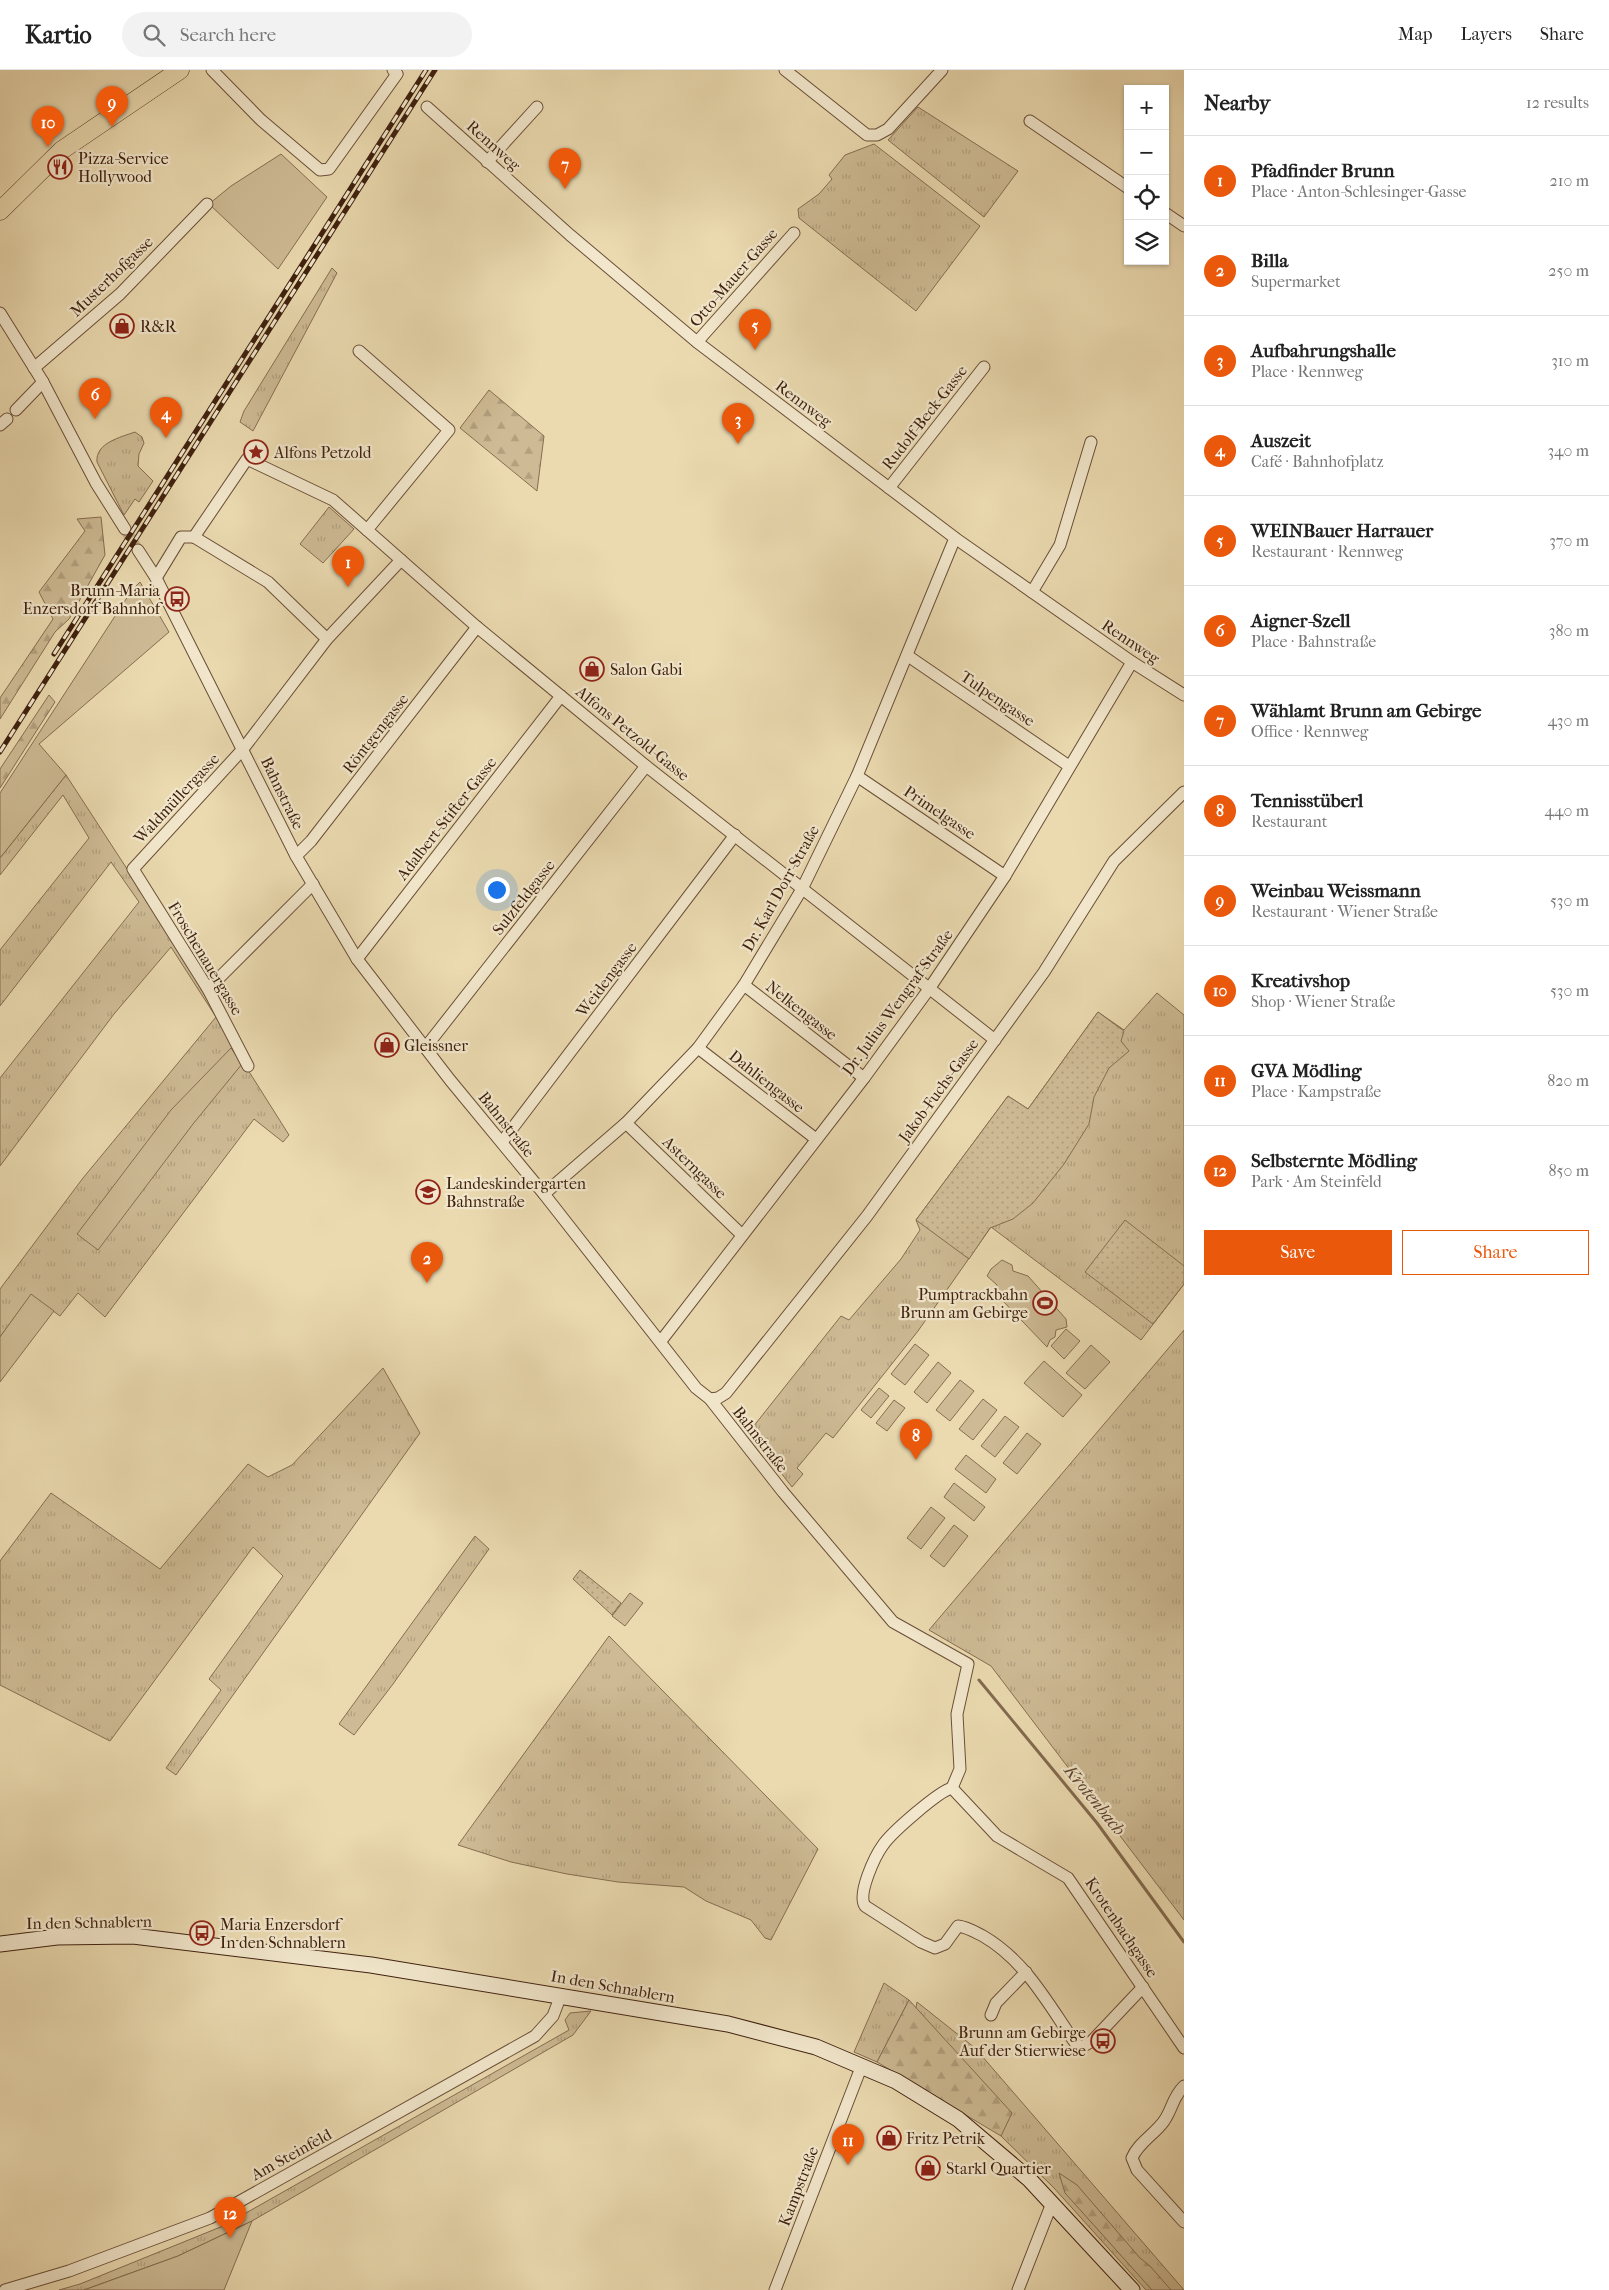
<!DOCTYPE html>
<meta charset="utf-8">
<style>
:root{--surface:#fff;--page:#f2f2f2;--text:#222;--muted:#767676;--line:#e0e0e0;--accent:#ea580c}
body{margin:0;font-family:"IM FELL French Canon",serif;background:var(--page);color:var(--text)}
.controls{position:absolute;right:15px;top:15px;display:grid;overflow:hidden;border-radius:0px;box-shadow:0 1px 4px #0004}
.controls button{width:45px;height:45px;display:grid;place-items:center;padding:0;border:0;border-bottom:1px solid var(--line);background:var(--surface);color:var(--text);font:25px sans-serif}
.you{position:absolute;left:496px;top:819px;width:18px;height:18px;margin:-12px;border:4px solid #fff;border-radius:50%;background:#1a73e8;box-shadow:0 0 0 8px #1a73e833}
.badge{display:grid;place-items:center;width:32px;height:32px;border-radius:50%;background:var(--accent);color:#fff;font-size:16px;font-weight:700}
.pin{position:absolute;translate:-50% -41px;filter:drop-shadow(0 1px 2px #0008)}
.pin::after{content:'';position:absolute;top:26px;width:18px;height:15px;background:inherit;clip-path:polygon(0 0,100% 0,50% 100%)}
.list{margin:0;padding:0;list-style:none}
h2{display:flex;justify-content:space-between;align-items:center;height:65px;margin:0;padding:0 20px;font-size:21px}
h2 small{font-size:16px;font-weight:400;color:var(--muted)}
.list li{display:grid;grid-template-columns:32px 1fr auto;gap:15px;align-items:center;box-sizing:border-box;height:90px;padding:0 20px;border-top:1px solid var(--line)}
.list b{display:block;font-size:19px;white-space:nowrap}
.list p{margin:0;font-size:16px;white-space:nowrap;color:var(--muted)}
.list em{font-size:16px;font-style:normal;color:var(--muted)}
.actions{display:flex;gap:10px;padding:15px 20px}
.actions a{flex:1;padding:11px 0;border:1px solid var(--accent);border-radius:0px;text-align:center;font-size:18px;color:var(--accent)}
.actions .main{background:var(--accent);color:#fff}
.icon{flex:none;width:28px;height:28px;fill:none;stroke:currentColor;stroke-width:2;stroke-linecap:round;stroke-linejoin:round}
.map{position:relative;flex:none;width:1184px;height:2220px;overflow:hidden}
header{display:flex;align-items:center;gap:30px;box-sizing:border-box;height:70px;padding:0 25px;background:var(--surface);border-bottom:1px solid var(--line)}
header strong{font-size:24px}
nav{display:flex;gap:28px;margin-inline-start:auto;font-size:18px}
.search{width:350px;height:45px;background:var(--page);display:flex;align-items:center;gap:12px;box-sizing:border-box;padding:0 18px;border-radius:28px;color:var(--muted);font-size:19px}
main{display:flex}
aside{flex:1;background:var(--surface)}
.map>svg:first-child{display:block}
.grass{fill:url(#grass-tufts);stroke:#866e52}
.forest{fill:url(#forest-firs);stroke:#866e52}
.park{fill:url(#park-dots);stroke:#866e52}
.garden{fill:#cebb95;stroke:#866e52}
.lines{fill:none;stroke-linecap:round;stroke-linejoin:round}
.stream{stroke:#836a4f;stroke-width:3}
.street-tunnel{stroke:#c9b590;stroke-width:11;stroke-dasharray:11 5.5;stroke-linecap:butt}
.street-casing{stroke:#6a4f37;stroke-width:13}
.secondary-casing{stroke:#3f210f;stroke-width:17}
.primary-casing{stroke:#3f210f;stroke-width:19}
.street{stroke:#f2e7cc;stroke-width:11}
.secondary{stroke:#f2e7cc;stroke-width:15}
.primary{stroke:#ebdab0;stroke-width:18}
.rail-casing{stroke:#3f210f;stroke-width:5}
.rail{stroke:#f2e7cc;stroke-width:3;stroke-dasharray:9;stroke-linecap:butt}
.labels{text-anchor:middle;stroke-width:4.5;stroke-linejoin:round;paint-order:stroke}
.street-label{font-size:16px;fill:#3f210f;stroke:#f2e7cc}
.poi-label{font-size:16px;fill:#3f210f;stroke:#f2e7cc;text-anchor:start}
.water-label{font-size:18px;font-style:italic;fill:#61462f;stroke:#f2e7cc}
</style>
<header>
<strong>Kartio</strong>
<div class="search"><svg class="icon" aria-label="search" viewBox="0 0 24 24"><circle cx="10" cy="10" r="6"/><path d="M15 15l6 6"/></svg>Search here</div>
<nav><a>Map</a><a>Layers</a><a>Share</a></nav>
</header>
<main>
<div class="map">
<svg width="1184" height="2220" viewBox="0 0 1184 2220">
<defs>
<pattern id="grass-tufts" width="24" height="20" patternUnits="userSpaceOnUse" patternTransform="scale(1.25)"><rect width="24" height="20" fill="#cebb95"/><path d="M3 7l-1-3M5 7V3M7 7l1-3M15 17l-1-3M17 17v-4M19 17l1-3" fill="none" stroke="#b2a07f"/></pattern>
<pattern id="forest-firs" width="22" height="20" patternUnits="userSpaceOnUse" patternTransform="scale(1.25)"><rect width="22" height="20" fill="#cebb95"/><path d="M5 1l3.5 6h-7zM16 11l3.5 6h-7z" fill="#b2a07f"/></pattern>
<pattern id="park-dots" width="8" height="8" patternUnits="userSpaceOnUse" patternTransform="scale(1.25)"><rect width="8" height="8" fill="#cebb95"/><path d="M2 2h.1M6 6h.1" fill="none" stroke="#b2a07f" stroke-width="1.8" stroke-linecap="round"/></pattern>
</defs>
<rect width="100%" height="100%" fill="#ebdab0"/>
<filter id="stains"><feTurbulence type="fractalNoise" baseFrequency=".004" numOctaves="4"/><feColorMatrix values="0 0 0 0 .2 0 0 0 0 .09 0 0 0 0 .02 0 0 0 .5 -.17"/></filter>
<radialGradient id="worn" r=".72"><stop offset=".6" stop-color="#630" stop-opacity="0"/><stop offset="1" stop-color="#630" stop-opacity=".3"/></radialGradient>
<g class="grass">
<polygon points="918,37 1018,101 984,147 888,70"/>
<polygon points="874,74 980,156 916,241 799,148 798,139 819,124 832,109 829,105 845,85"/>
<polygon points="332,198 337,203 253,361 240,352 244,341"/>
<path d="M135,362L142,367L144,373L139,384L138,396L153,411L139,432L135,429L124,445L97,392C95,373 121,367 135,362Z"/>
<polygon points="329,437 354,459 323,493 300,474"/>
<polygon points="66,705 207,922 248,1000 289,1065 283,1072 254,1049 105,1247 78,1223 60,1246 31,1225 0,1267 0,1219 83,1108 216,947 171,877 114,944 0,1096 0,1008 139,832 111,792 0,936 0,880 89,768 63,725 0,805 0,788"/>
<polygon points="1157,923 1184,945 1184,1214 1141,1270 991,1157 918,1261 833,1368 826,1363 797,1398 803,1404 792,1417 749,1362 841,1246 849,1250 901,1189 920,1160 916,1150 1008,1026 1028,1039 1098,942 1124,960"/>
<polygon points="1184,1260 1184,1850 991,1596 929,1560"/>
<polygon points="383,1298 420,1363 176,1705 166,1698 221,1620 209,1609 283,1506 253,1477 110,1671 0,1615 0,1491 51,1423 160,1499 248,1394 268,1407 292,1395"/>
<polygon points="475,1466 489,1479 393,1614 354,1665 339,1654"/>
<polygon points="609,1566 818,1779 771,1870 765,1868 751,1850 706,1831 684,1817 618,1812 567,1804 511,1792 458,1775"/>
<polygon points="884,1913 909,1930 877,1992 854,1982"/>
<polygon points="917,1932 975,1978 1184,2220 1146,2220 1054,2118 1001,2066 910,1969"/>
<polygon points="591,1941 573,1965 252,2151 178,2186 84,2220 59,2220 80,2214 223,2156 569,1960 565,1950 570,1943"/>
</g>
<g class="forest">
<polygon points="489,320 544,366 537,421 460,358"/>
<polygon points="101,447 105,485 69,549 55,562 0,649 0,628 53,549 39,522 85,461 77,449"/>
<polygon points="49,625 55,632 0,718 0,699"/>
<polygon points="909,1930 1012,2043 1001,2066 877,1992"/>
<polygon points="1059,2103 1077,2115 1140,2188 1150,2196 1171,2220 1152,2220 1065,2123"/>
</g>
<g class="park">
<polygon points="1098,942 1124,961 1121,971 1129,981 1109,998 1094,1027 1089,1054 1064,1094 1033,1133 1013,1149 990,1158 969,1189 916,1150 1008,1026 1028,1039"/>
<polygon points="1125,1150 1184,1196 1184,1214 1153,1254 1085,1202"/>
<polygon points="580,1500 621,1533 612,1545 573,1509"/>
</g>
<g class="garden">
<polygon points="281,84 327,127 278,199 209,134 231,116"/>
<polygon points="140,512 169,562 39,674 66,705 0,788 0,723 132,520"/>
<polygon points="231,978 242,994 193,1054 98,1180 77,1164 171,1040"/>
<polygon points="1002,1190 1012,1195 1013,1201 1028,1206 1066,1249 1067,1257 1056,1260 1055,1267 1050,1270 1047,1277 1001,1229 996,1219 997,1215 987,1206 991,1199"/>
<polygon points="31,1224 54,1241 0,1312 0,1267"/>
<polygon points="1066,1259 1080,1271 1064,1289 1051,1276"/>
<polygon points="915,1274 929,1285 905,1315 891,1304"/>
<polygon points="1091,1275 1110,1292 1085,1319 1066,1303"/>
<polygon points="1044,1291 1082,1325 1063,1347 1024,1313"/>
<polygon points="938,1292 951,1303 927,1333 914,1322"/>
<polygon points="960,1310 974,1321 950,1351 936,1340"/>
<polygon points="879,1318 889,1326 871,1348 861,1340"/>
<polygon points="983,1329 997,1340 973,1370 959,1359"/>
<polygon points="894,1330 905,1338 887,1361 876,1353"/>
<polygon points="1005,1346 1019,1357 995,1387 981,1376"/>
<polygon points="1027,1363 1041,1374 1017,1404 1003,1393"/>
<polygon points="966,1385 996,1409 986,1423 955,1399"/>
<polygon points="954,1413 985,1437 974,1451 944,1427"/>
<polygon points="931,1437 945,1448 921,1479 907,1468"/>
<polygon points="954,1455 968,1466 944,1497 930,1486"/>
<polygon points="630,1523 643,1533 625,1556 612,1546"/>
<polygon points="252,2151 224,2220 84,2220 178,2186"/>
</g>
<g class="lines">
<polyline class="stream" points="979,1610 1097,1753 1184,1872"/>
<polyline class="street-tunnel" points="125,459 138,480"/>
<g class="street-casing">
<g id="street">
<polyline points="212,0 261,50 320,100 329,99 397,4 393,0"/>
<polyline points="785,0 867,65 877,65 888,59 942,0"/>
<polyline points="427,37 570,165 697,272 955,468 1132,592 1184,625"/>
<polyline points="1030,51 1128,118"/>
<polyline points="487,92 537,37"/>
<polyline points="1165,143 1184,156"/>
<polyline points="0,243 43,312 96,413 125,459"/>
<polyline points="697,272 794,163"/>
<polyline points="359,281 449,360 367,460"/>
<polyline points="34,298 120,224 207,134"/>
<polyline points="16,340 43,312"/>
<polyline points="0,355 7,349"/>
<polyline points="889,418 984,297"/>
<polyline points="194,467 247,389 333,430 477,557 646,696 995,970"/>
<polyline points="194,467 268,512 327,569"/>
<polyline points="138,480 156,508 296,786 357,889 450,1010 544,1124 696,1318 710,1329 783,1422 893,1552 968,1594 957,1644 960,1699 952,1718"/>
<polyline points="156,508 181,467 194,467"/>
<polyline points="1032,522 1060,475 1091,372"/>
<polyline points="908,586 1069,696"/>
<polyline points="857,706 1005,806"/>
<polyline points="296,786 311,771 477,557"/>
<polyline points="357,889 561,626"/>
<polyline points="744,915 864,1008"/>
<polyline points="208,919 313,814"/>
<polyline points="425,978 646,696"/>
<polyline points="698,978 816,1069"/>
<polyline points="248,996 208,919 133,799 243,679 327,569 401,490"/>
<polyline points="626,1053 742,1165"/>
<polyline points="502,1072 735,765"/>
<polyline points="544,1124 626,1053 698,978 744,915 802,819 857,706 955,468"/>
<polyline points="661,1271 864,1008 929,919 1005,806 1132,592"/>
<polyline points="710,1329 718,1328 726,1323 867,1146 1044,902 1114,791 1184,722"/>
<path d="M952,1718C939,1721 892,1762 883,1775C875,1786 857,1824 865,1836L921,1872L935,1878L945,1874L958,1856C967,1857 975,1862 983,1866C1026,1891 1048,1934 1076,1974L1082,1977L1092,1971L1143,1917"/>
<polyline points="952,1718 997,1766 1068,1808 1184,1978"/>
<polyline points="991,1945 996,1933 1026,1902"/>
<path d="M1184,2016C1172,2028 1173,2038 1164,2051C1155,2064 1138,2073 1132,2088L1137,2100L1184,2152"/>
<polyline points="5,2220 69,2201 210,2148 535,1966 553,1946 561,1925"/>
<polyline points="775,2220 862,1995"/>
<polyline points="1018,2220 1052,2133"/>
</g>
</g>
<g class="secondary-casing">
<polyline id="secondary" points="0,1874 57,1867 133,1866 371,1895 728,1954 816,1977 896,2011 958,2049 1029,2109 1132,2220"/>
</g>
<g class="primary-casing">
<polyline id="primary" points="0,141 62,80 180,0"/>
</g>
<use href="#street" class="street"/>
<use href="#secondary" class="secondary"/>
<use href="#primary" class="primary"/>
<g class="rail-casing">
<g id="rail">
<polyline points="54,584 426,0"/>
<polyline points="0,682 435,0"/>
</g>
</g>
<use href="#rail" class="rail"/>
</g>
<defs>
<g id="restaurant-ring" transform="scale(1.25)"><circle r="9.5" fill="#f2e7cc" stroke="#8f2418" stroke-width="1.5"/><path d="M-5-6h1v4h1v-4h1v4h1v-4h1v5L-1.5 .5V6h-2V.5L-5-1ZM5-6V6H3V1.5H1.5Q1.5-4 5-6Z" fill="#8f2418"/></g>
<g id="shop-ring" transform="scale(1.25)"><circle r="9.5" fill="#f2e7cc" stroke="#8f2418" stroke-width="1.5"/><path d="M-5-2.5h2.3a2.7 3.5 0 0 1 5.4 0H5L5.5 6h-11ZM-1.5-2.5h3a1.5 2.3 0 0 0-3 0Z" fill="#8f2418"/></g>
<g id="sight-ring" transform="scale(1.25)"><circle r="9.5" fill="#f2e7cc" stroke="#8f2418" stroke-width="1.5"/><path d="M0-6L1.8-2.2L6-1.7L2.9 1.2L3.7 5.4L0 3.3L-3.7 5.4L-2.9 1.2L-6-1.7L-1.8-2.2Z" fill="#8f2418"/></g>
<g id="bus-ring" transform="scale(1.25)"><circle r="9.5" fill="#f2e7cc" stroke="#8f2418" stroke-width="1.5"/><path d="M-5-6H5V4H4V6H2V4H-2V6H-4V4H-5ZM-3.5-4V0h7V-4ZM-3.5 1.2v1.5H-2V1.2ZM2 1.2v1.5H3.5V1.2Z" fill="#8f2418"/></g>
<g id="school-ring" transform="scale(1.25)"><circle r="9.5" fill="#f2e7cc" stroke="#8f2418" stroke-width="1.5"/><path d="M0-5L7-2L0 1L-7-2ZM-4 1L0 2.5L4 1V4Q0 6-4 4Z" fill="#8f2418"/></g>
<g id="stadium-ring" transform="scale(1.25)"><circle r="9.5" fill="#f2e7cc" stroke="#8f2418" stroke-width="1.5"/><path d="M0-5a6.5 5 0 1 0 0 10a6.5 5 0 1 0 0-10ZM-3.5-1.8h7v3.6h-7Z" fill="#8f2418"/></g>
</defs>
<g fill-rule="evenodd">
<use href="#restaurant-ring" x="60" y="97"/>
<use href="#shop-ring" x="122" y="256"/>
<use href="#sight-ring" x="256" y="382"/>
<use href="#bus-ring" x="177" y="529"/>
<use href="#shop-ring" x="592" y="599"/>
<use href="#shop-ring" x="387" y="975"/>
<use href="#school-ring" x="428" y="1122"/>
<use href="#stadium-ring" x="1045" y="1233"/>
<use href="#bus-ring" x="202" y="1863"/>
<use href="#bus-ring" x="1103" y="1971"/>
<use href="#shop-ring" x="889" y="2068"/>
<use href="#shop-ring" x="928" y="2098"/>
</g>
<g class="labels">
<g class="street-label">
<text transform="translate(494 75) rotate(42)" y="6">Rennweg</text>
<text transform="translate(111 206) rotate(-44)" y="6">Musterhofgasse</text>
<text transform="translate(733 207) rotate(-49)" y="6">Otto-Mauer-Gasse</text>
<text transform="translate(804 333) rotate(37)" y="6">Rennweg</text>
<text transform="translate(924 347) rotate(-52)" y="6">Rudolf-Beck-Gasse</text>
<text transform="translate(1131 571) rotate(34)" y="6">Rennweg</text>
<text transform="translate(998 628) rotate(34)" y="6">Tulpengasse</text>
<text transform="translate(375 663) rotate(-52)" y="6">Röntgengasse</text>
<text transform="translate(633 663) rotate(39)" y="6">Alfons Petzold-Gasse</text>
<text transform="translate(283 723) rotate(64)" y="6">Bahnstraße</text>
<text transform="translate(176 728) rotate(-47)" y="6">Waldmüllergasse</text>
<text transform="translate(940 742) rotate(34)" y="6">Primelgasse</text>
<text transform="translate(446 748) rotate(-52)" y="6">Adalbert-Stifter-Gasse</text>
<text transform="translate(780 818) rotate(-61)" y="6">Dr. Karl Dorr-Straße</text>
<text transform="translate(523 827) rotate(-52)" y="6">Sulzfeldgasse</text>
<text transform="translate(206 888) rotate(59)" y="6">Froschenauergasse</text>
<text transform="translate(606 909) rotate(-53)" y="6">Weidengasse</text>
<text transform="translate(897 932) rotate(-54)" y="6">Dr. Julius Wengraf-Straße</text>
<text transform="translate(802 940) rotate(38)" y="6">Nelkengasse</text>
<text transform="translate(767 1011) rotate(38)" y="6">Dahliengasse</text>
<text transform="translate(938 1020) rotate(-54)" y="6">Jakob-Fuchs-Gasse</text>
<text transform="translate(507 1054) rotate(51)" y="6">Bahnstraße</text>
<text transform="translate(695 1097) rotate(44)" y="6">Asterngasse</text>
<text transform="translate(761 1369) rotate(52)" y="6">Bahnstraße</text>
<text transform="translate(89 1852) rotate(-1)" y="6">In den Schnablern</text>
<text transform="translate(1122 1857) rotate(56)" y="6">Krotenbachgasse</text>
<text transform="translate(613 1916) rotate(10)" y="6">In den Schnablern</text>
<text transform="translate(291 2084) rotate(-29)" y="6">Am Steinfeld</text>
<text transform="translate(798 2116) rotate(-69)" y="6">Kampstraße</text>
</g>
<g class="poi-label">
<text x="78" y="94">Pizza-Service<tspan x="78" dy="18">Hollywood</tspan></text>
<text x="140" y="262">R&amp;R</text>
<text x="274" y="388">Alfons Petzold</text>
<text x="160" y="526" text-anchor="end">Brunn-Maria<tspan x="160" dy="18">Enzersdorf Bahnhof</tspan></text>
<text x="610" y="605">Salon Gabi</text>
<text x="404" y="981">Gleissner</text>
<text x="446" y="1119">Landeskindergarten<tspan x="446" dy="18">Bahnstraße</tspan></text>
<text x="1028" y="1230" text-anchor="end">Pumptrackbahn<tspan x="1028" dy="18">Brunn am Gebirge</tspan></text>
<text x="220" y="1860">Maria Enzersdorf<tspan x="220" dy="18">In den Schnablern</tspan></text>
<text x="1086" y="1968" text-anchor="end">Brunn am Gebirge<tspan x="1086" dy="18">Auf der Stierwiese</tspan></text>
<text x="906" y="2074">Fritz Petrik</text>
<text x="946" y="2104">Starkl Quartier</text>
</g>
<g class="water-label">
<text transform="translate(1095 1730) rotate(51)" y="6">Krotenbach</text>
</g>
</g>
<rect width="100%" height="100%" filter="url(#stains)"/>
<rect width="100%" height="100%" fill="url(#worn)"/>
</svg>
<div class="controls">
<button>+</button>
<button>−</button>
<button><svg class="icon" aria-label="locate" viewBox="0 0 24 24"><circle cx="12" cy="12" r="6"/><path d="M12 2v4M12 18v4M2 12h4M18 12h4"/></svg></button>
<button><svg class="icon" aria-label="layers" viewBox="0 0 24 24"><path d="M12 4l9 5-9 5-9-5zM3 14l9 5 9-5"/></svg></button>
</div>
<div class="you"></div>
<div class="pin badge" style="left:348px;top:517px">1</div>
<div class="pin badge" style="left:427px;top:1213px">2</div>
<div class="pin badge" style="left:738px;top:374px">3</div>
<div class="pin badge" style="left:166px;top:368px">4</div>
<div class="pin badge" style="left:755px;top:280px">5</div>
<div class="pin badge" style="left:95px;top:349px">6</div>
<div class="pin badge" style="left:565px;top:119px">7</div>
<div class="pin badge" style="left:916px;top:1390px">8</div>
<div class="pin badge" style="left:112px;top:57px">9</div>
<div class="pin badge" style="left:48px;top:77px">10</div>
<div class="pin badge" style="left:848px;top:2095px">11</div>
<div class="pin badge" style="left:230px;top:2168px">12</div>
</div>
<aside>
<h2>Nearby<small>12 results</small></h2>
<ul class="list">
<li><span class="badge">1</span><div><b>Pfadfinder Brunn</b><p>Place · Anton-Schlesinger-Gasse</p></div><em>210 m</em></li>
<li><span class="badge">2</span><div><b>Billa</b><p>Supermarket</p></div><em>250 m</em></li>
<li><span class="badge">3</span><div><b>Aufbahrungshalle</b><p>Place · Rennweg</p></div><em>310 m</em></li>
<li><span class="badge">4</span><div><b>Auszeit</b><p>Café · Bahnhofplatz</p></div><em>340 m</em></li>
<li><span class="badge">5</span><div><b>WEINBauer Harrauer</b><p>Restaurant · Rennweg</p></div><em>370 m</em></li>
<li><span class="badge">6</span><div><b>Aigner-Szell</b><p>Place · Bahnstraße</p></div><em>380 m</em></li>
<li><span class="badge">7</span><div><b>Wählamt Brunn am Gebirge</b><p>Office · Rennweg</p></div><em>430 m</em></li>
<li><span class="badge">8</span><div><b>Tennisstüberl</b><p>Restaurant</p></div><em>440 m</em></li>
<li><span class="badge">9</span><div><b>Weinbau Weissmann</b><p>Restaurant · Wiener Straße</p></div><em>530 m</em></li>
<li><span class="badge">10</span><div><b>Kreativshop</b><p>Shop · Wiener Straße</p></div><em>530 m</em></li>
<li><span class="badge">11</span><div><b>GVA Mödling</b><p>Place · Kampstraße</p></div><em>820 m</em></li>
<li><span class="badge">12</span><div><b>Selbsternte Mödling</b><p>Park · Am Steinfeld</p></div><em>850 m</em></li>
</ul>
<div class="actions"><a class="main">Save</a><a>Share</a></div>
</aside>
</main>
